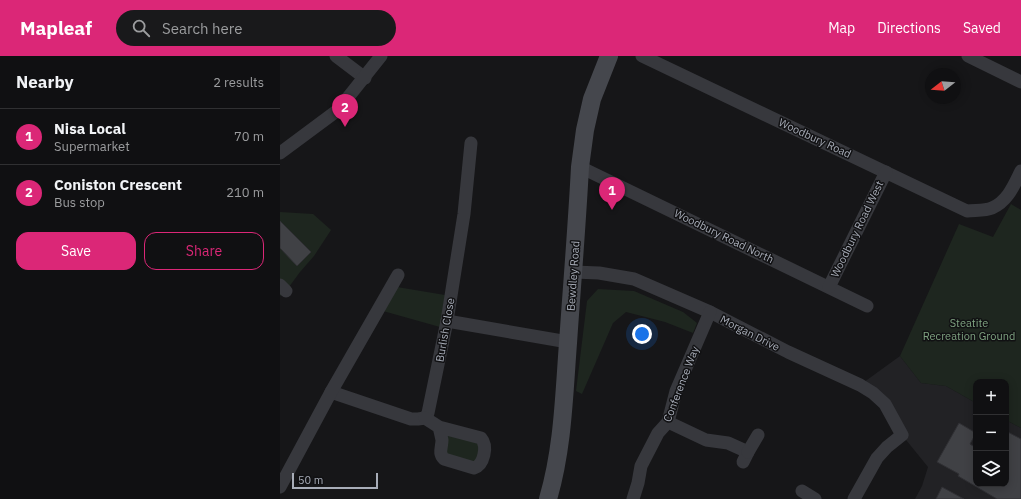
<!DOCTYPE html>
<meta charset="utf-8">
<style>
:root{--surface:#101012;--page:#19191b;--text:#f1f3f6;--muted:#9c9d9f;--line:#303032;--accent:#db2777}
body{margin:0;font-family:"IBM Plex Sans",sans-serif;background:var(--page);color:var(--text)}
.controls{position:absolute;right:12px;bottom:12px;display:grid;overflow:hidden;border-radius:8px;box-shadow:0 2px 10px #0003}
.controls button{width:36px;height:36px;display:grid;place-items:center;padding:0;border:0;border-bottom:1px solid var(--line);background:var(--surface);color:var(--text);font:20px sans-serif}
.compass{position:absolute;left:645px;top:12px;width:36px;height:36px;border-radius:50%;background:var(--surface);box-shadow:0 2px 10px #0003;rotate:253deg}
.scale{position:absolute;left:12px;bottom:10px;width:86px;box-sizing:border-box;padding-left:4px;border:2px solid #a8adb8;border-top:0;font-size:11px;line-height:14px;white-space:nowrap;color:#a8adb8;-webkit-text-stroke:3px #111113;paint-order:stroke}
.you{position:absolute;left:362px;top:278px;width:14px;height:14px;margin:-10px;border:3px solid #fff;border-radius:50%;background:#1a73e8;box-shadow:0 0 0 6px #1a73e833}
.badge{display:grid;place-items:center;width:26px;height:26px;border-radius:50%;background:var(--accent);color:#fff;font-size:13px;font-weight:700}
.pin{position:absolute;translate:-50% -33px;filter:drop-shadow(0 1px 2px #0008)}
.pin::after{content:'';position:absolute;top:21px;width:14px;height:12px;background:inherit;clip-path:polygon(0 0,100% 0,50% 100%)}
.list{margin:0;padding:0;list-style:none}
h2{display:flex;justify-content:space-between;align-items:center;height:52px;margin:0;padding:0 16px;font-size:17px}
h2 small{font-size:13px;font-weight:400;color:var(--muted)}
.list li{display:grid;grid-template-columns:26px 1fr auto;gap:12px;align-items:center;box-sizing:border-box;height:56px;padding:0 16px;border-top:1px solid var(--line)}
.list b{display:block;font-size:15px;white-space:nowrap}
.list p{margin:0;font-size:13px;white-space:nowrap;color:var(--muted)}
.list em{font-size:13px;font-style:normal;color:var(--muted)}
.actions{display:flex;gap:8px;padding:12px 16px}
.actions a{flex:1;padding:9px 0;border:1px solid var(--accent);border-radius:12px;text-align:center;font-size:14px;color:var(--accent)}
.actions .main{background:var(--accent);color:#fff}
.icon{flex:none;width:22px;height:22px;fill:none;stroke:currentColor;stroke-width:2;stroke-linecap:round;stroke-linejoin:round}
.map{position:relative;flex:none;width:741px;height:443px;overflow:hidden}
header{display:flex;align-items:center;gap:24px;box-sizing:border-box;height:56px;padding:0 20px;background:var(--accent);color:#fff}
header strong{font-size:19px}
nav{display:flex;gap:22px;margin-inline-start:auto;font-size:14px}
.search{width:280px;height:36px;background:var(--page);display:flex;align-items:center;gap:10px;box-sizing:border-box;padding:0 14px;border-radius:22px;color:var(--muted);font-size:15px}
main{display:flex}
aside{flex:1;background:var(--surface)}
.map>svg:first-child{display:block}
.built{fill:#222225}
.green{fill:#1e261f}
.building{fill:#404145;stroke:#303034}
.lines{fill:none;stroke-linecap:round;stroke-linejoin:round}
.minor{stroke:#37383d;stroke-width:13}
.secondary{stroke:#45474d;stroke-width:18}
.labels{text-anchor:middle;stroke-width:3;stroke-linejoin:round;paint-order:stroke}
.street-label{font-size:11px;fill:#a8adb8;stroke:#111113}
.park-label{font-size:11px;fill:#7fa381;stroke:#111113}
</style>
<header>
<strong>Mapleaf</strong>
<div class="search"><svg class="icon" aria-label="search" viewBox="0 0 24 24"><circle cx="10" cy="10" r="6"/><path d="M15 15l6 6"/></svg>Search here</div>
<nav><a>Map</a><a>Directions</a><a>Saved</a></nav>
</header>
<main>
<aside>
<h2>Nearby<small>2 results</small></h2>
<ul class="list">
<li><span class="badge">1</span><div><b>Nisa Local</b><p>Supermarket</p></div><em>70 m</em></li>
<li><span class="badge">2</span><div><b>Coniston Crescent</b><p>Bus stop</p></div><em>210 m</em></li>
</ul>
<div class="actions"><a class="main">Save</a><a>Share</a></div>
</aside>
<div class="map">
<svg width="741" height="443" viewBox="0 0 741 443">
<rect width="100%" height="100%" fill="#161618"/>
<polygon class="built" points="620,300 641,327 666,330 696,347 696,428 726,428 726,364 741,372 741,443 635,443 642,430 648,411 622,379 605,348 580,329"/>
<g class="green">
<polygon points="731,148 741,154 741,372 726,364 726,326 696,326 696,347 666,330 641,327 620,300 679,168 713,181"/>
<polygon points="0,156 33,158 51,174 34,200 20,216 6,235 0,240"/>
<polygon points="117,231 165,239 160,271 103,255"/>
<polygon points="318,233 354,235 403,256 417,267 413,277 385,266 346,256 333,267 302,338 296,335 307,245"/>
<polygon points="161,379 201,382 201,408 164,403"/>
</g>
<g class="building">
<polygon points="0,165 31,196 17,210 0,192"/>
<polygon points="679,367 696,377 690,388 696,392 696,428 726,428 726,375 741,383 741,443 717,443 678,420 679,418 657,406"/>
<polygon points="662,431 684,443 656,443"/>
</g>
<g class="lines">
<g class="minor">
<polyline points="56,0 85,22"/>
<path d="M362,0L687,155C695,154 705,155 712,152C728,145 734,129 741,115"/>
<polyline points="688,0 741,26"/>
<polyline points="0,97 58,54 101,0"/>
<polyline points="300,111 587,250"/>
<polyline points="294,216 319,217 354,223 430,256 508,296 580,329 593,337 605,348 622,379 607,391 597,402 574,443"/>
<polyline points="0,229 6,235"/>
<polyline points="549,231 606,116"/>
<polyline points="167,265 288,286"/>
<polyline points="51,336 131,363 138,363 145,362 148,357 167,265 184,158 191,87"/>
<path d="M145,362L159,371L201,382C208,390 204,409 194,412L164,403C158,397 162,392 162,384C161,379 160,375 159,371"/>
<polyline points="388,366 426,384 448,387 468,396 463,406"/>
<polyline points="468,396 478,379"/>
<polyline points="0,431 51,336 118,219"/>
<polyline points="522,435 535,443"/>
<polyline points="353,443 358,427 361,410 378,377 388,366 396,335 430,256"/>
</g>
<path class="secondary" d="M268,443C283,392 284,339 288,287C292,228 297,169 300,111L305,74L312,43L329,0"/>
</g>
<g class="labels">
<g class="street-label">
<text transform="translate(535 82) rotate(25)" y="4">Woodbury Road</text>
<text transform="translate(577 173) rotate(-64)" y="4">Woodbury Road West</text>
<text transform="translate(444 180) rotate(26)" y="4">Woodbury Road North</text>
<text transform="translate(293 220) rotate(-86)" y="4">Bewdley Road</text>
<text transform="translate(165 274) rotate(-80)" y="4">Burlish Close</text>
<text transform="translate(470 277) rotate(27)" y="4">Morgan Drive</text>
<text transform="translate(401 328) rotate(-69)" y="4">Conference Way</text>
</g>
<g class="park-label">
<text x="689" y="271">Steatite<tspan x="689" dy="13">Recreation Ground</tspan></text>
</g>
</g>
</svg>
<div class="controls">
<button>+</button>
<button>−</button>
<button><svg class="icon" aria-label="layers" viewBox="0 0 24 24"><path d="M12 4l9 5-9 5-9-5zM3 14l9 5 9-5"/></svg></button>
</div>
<svg class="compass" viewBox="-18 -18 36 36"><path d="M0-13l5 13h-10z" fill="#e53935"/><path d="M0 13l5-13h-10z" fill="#9c9d9f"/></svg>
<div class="scale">50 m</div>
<div class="you"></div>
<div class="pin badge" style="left:332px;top:154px">1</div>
<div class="pin badge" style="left:65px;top:71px">2</div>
</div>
</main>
